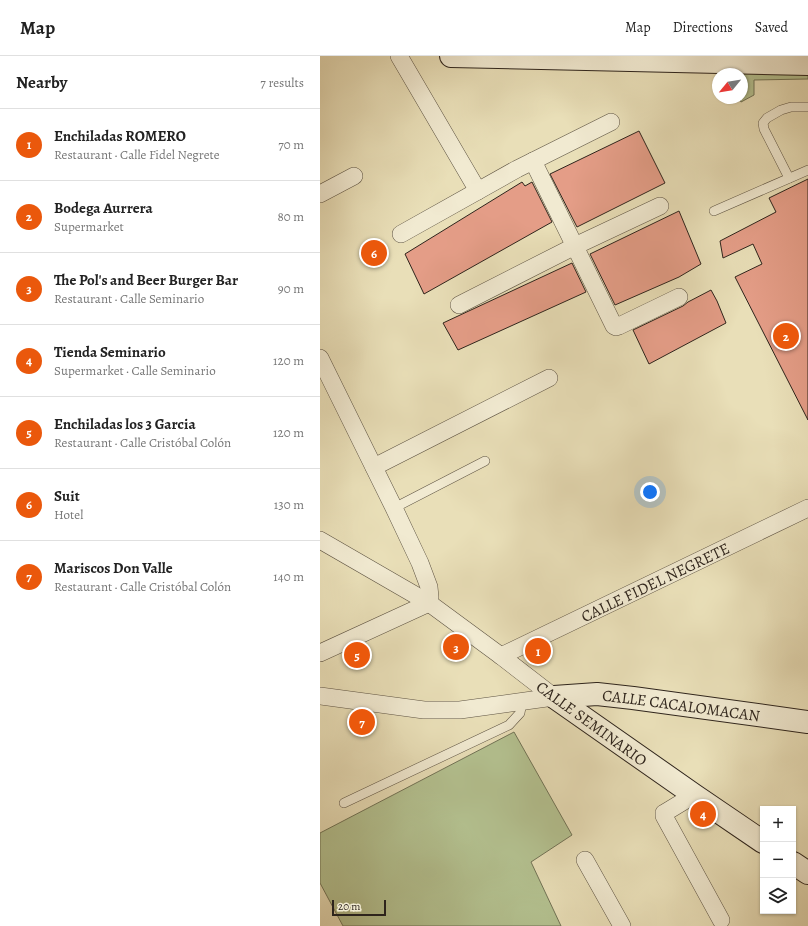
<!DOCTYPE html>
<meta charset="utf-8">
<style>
:root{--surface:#fff;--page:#f2f2f2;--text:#222;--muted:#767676;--line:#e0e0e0;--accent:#ea580c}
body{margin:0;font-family:Alegreya,serif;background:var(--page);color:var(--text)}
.controls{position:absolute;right:12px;bottom:12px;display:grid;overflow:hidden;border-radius:0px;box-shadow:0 1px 3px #0004}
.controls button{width:36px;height:36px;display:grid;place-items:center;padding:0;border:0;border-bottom:1px solid var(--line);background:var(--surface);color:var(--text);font:20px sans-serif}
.compass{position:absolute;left:392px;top:12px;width:36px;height:36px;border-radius:50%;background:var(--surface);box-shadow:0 1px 3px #0004;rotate:240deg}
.scale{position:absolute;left:12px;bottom:10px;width:54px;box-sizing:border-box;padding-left:4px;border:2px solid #2e241c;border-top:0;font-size:11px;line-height:14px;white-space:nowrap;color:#2e241c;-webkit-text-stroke:3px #f1ead1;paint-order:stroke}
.you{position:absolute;left:330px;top:436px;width:14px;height:14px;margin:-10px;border:3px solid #fff;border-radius:50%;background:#1a73e8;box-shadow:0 0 0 6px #1a73e833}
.badge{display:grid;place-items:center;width:26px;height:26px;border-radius:50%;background:var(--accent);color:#fff;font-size:13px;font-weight:700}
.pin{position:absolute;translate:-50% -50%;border:2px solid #fff;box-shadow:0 1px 4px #0006}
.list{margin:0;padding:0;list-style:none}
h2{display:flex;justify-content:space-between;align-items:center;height:52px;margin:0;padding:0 16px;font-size:17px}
h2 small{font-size:13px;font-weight:400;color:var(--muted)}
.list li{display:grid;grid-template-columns:26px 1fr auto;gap:12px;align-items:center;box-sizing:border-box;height:72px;padding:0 16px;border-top:1px solid var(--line)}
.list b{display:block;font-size:15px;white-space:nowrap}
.list p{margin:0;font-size:13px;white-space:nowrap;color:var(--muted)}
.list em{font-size:13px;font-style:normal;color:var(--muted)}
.icon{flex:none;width:22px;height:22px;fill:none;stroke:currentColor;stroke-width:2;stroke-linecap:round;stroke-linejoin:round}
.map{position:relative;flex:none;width:488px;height:870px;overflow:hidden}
header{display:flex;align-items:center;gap:24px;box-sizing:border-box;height:56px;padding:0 20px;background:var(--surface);border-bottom:1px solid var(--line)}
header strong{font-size:19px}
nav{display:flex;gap:22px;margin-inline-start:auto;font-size:14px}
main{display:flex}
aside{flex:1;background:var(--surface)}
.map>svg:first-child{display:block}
.green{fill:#b4c291;stroke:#717356}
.building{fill:#e49d87;stroke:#2e241c}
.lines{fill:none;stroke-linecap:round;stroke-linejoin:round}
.lane-casing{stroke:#5d5343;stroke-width:10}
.street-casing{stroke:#5d5343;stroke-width:18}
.secondary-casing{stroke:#2e241c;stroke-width:24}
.lane{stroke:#f1ead1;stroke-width:9}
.street{stroke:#f1ead1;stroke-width:17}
.secondary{stroke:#f1ead1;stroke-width:22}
.labels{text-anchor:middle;stroke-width:3.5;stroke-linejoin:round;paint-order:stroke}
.street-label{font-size:16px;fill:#2e241c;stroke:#f1ead1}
</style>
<header>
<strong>Map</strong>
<nav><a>Map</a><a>Directions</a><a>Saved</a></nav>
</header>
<main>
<aside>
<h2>Nearby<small>7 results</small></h2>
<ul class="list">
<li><span class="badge">1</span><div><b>Enchiladas ROMERO</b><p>Restaurant · Calle Fidel Negrete</p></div><em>70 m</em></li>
<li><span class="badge">2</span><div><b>Bodega Aurrera</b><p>Supermarket</p></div><em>80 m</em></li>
<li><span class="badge">3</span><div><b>The Pol's and Beer Burger Bar</b><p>Restaurant · Calle Seminario</p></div><em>90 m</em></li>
<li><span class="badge">4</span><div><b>Tienda Seminario</b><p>Supermarket · Calle Seminario</p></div><em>120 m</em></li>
<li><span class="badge">5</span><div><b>Enchiladas los 3 Garcia</b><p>Restaurant · Calle Cristóbal Colón</p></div><em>120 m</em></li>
<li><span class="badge">6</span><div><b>Suit</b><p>Hotel</p></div><em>130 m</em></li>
<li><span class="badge">7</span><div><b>Mariscos Don Valle</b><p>Restaurant · Calle Cristóbal Colón</p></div><em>140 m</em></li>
</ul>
</aside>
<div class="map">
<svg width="488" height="870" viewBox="0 0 488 870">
<rect width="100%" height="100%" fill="#e9dfb8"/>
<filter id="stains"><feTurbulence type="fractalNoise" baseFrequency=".005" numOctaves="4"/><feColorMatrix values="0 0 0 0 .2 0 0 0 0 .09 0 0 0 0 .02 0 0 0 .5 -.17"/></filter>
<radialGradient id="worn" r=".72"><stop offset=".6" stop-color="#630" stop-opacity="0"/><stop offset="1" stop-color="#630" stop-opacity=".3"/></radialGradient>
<g class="green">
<polygon points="405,13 488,19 488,23 434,24 434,39 421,46 419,42 422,42 422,18 407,18"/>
<polygon points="194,676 252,779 211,806 241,870 23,870 0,827 0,777"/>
</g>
<g class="building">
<polygon points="319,75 345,127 257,171 230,118"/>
<polygon points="488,123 488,364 415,221 442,208 433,188 403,202 400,185 456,156 449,142"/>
<polygon points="202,126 205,130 212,126 232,166 104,238 85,198"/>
<polygon points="359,155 381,208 359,221 295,249 270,198"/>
<polygon points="252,207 266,236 138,294 123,267"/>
<polygon points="391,234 397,245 406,267 329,308 313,274 363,250 368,246"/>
</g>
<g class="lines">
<g class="lane-casing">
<g id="lane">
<polyline points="469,122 444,73 443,67 447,62 461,54 471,51 488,51"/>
<polyline points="394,155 488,114"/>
<polyline points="74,452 165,405"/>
<polyline points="24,747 189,669 200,657 202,646"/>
</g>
</g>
<g class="street-casing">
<g id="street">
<polyline points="79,0 158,135"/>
<polyline points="213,105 291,66"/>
<polyline points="0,138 34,120"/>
<polyline points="81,178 197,113 213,105 294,270 296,271 299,270 359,241"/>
<polyline points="139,249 255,190 340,150"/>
<polyline points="0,302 74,452 100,507 109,531 110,541 109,547"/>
<polyline points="54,411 229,322"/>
<polyline points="0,484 109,547 181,600 234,641"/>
<polyline points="0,597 109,547"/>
<path id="s1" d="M181,600L488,452"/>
<polyline points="0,640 104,654 140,654 234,641"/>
<polyline points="374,739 346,756 344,757 344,760 401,864"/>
<polyline points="265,804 302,870"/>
</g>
</g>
<g class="secondary-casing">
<g id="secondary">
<polyline points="131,0 488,8"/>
<path id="s2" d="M234,641L277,638L313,642L488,666"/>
<polyline points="234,641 374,739 443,786"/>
<polyline points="473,807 488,817"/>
</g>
</g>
<use href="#lane" class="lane"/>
<use href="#street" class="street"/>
<use href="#secondary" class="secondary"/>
</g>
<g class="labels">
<g class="street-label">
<text dy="6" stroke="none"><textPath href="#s1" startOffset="171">CALLE FIDEL NEGRETE</textPath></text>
<text dy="6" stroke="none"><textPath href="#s2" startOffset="128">CALLE CACALOMACAN</textPath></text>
<text transform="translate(272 667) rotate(36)" y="6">CALLE SEMINARIO</text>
</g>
</g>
<rect width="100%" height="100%" filter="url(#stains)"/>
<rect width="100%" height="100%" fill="url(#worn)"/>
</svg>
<div class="controls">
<button>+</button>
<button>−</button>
<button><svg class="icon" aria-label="layers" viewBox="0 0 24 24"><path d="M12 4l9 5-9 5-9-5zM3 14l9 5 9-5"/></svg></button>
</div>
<svg class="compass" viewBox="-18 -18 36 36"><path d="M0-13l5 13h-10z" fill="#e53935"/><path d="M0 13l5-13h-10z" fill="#767676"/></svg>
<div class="scale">20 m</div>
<div class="you"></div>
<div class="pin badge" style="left:218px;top:595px">1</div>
<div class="pin badge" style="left:466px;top:280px">2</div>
<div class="pin badge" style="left:136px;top:591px">3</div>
<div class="pin badge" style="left:383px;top:758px">4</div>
<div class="pin badge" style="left:37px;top:599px">5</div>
<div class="pin badge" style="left:54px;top:197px">6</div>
<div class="pin badge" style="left:42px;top:666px">7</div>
</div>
</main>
